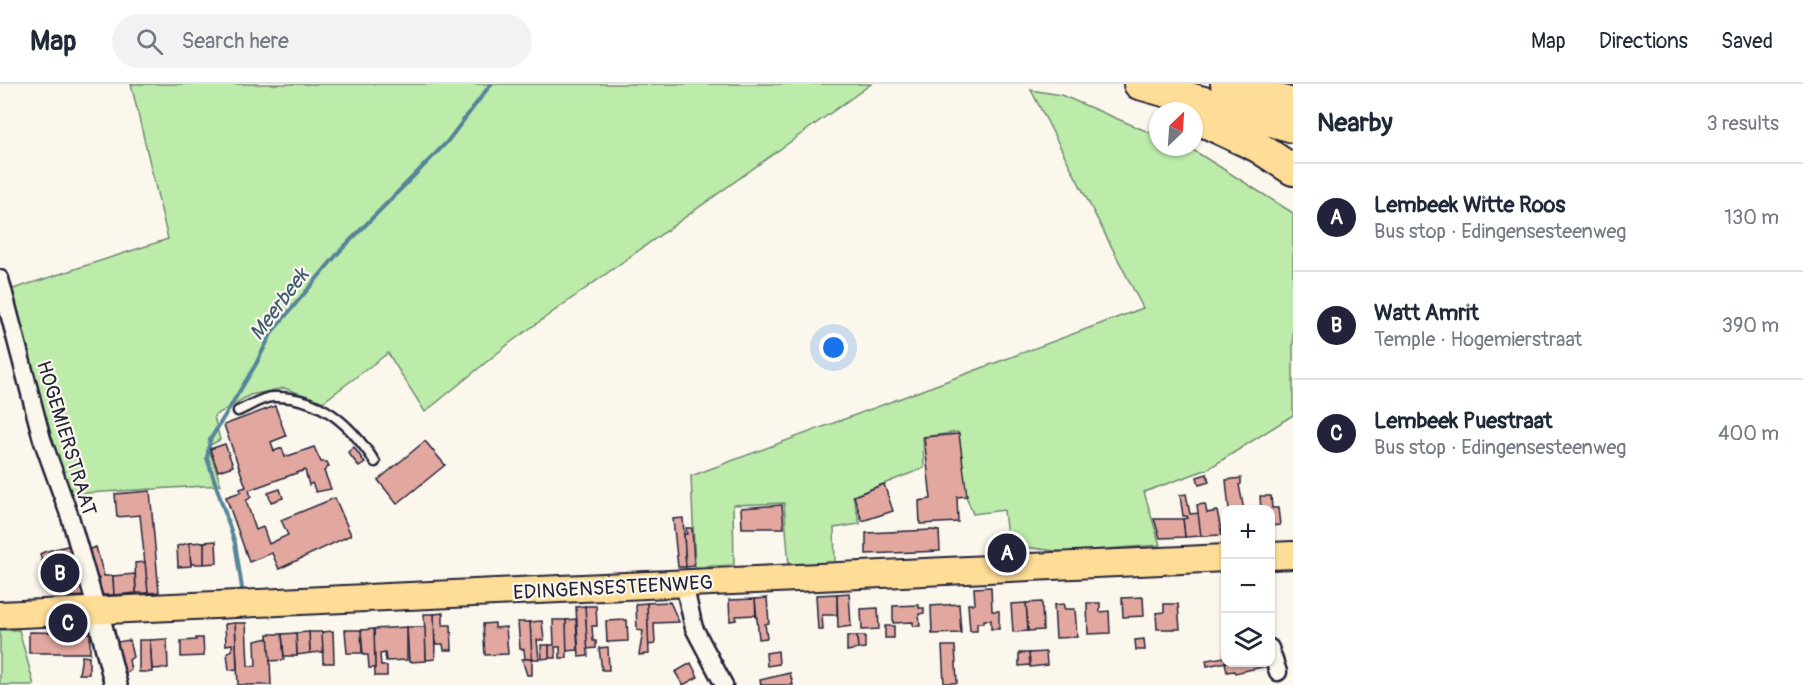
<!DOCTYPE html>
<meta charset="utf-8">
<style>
:root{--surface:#fff;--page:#f2f2f3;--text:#1f2937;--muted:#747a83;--line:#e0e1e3;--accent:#22223b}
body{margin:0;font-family:Pangolin,sans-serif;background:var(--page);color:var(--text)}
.controls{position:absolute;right:18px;bottom:18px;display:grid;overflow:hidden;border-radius:12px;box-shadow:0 2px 4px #0004}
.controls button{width:54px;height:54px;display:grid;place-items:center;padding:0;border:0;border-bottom:2px solid var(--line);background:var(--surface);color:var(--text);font:30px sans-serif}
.compass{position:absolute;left:1149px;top:18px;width:54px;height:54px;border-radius:50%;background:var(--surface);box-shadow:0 2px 4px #0004;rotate:25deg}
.you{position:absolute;left:834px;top:264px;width:21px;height:21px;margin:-15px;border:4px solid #fff;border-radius:50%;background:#1a73e8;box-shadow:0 0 0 9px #1a73e833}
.badge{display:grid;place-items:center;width:39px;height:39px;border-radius:50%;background:var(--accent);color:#fff;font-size:20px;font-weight:700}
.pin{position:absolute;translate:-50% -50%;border:3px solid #fff;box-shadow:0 2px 6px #0006}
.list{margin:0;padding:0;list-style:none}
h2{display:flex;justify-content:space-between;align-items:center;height:78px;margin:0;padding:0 24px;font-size:26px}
h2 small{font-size:20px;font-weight:400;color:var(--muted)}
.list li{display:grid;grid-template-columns:39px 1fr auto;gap:18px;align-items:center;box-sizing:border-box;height:108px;padding:0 24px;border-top:2px solid var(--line)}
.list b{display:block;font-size:22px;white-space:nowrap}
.list p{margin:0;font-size:20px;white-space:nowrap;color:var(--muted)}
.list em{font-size:20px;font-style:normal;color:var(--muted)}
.icon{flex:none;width:33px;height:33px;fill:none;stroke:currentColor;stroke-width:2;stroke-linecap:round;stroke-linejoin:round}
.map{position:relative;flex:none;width:1293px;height:601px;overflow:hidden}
header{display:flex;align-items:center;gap:36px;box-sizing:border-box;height:84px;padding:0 30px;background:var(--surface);border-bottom:2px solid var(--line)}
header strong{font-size:28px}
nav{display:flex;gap:33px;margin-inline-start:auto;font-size:21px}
.search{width:420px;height:54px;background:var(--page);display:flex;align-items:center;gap:15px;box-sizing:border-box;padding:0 21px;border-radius:33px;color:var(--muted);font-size:22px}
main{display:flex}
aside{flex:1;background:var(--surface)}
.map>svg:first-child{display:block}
.grass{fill:#bcebaa;stroke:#6f8672;stroke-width:1.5}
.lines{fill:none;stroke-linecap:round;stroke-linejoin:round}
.stream{stroke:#568599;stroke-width:4}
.building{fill:#e2a8a0;stroke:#22223b;stroke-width:1.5}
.service-casing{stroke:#22223b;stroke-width:13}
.minor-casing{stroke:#22223b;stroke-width:21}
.tertiary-casing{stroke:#22223b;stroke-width:26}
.primary-casing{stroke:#22223b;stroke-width:30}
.motorway-casing{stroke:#22223b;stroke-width:34}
.service{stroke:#fbf7ec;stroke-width:8}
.minor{stroke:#fbf7ec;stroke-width:16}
.tertiary{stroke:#fbf7ec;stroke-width:21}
.primary{stroke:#ffdd96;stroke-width:26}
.motorway{stroke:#ffdd96;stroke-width:30}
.labels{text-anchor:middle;stroke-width:4.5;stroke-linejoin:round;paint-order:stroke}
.street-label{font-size:20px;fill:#22223b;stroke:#fbf7ec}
.water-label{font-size:21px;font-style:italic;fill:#405c72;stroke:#fbf7ec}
</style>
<header>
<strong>Map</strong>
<div class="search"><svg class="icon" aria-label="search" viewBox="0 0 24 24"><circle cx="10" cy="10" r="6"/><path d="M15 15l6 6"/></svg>Search here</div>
<nav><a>Map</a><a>Directions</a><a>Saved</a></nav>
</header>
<main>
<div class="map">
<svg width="1293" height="601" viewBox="0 0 1293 601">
<rect width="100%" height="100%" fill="#fbf7ec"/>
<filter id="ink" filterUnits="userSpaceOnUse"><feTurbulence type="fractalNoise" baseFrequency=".0167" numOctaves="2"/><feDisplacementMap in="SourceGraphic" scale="12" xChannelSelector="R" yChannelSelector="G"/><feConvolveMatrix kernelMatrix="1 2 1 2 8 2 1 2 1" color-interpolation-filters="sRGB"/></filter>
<g filter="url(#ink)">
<g class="grass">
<polygon points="131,0 871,0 511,258 425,328 388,269 323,318 284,304 250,311 214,332 220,356 208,362 221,401 69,410 47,353 10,206 168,155"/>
<polygon points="1031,6 1061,11 1158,52 1158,63 1186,63 1193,66 1293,129 1293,331 1208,385 1144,408 1160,461 1064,468 1008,461 1004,426 973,430 966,412 958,348 923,353 924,384 853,412 860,440 834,444 835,480 789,482 784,419 733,421 734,481 695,483 691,392 1143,224"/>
<polygon points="0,546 19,546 34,601 0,601"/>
</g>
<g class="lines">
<polyline class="stream" points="242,504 235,459 207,374 210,356 256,280 272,248 340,167 447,58 491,0"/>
</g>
<g class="building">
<polygon points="275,322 286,352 271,358 274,367 282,364 285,373 314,363 321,378 327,378 329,382 324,387 331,405 316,408 312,399 309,401 305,386 249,406 251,413 246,417 256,446 263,443 269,460 288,451 281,436 335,414 351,451 279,485 272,469 249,478 246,469 226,413 241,408 240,405 246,403 224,341"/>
<polygon points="959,350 967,412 957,413 958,438 920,440 919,417 931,415 924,353"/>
<polygon points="425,357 445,381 397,420 378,396"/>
<polygon points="225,360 233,382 218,387 210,365"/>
<polygon points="354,363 365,379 359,383 348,368"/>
<polygon points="1207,390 1209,398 1199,401 1197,393"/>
<polygon points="1241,394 1241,400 1239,401 1244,426 1229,426 1226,396"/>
<polygon points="884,400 893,427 862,437 854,412"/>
<polygon points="280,405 283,414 271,418 268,409"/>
<polygon points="150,407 159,508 148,509 140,431 117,433 115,410"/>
<polygon points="1186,410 1190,430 1200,429 1201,452 1185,453 1183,435 1188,434 1187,432 1183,432 1180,411"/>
<polygon points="1260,412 1271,412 1272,424 1278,424 1280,441 1270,442 1270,426 1261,426"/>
<polygon points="1205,420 1207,429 1217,427 1222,451 1201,452 1197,421"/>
<polygon points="782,421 784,444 742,444 741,424"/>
<polygon points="683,434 686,483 678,483 673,435"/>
<polygon points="1154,435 1183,435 1185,453 1160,454"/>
<polygon points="686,444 692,444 694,482 686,483 684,450 687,450"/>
<polygon points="932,446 939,447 940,467 866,470 866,449"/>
<polygon points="216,457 217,479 204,480 204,458"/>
<polygon points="204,458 204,480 191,480 189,459"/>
<polygon points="189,459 191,482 178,483 177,462"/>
<polygon points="71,461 77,481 74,478 66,480 67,494 81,493 87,512 63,513 62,495 53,495 52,484 47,485 46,476 42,477 40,470 44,468"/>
<polygon points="96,463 104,492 113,492 114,511 101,511 99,494 96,494 87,466"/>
<polygon points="74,478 77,481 81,493 67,494 66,480"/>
<polygon points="145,478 148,509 136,509 135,479"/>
<polygon points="135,490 136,509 114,511 113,492"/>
<polygon points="991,503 992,527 999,527 999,545 991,545 991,536 984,536 984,539 977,539 977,547 970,547 968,520 975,520 974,504"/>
<polygon points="849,509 851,542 838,544 837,510"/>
<polygon points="837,510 837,531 822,531 823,546 818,546 816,511"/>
<polygon points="1143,513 1144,532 1123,533 1122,514"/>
<polygon points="767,514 769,539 765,540 767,554 759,555 755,515"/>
<polygon points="755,515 756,534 755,531 736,532 736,536 730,537 729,516"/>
<polygon points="670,518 679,538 654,539 655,560 648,561 647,519"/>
<polygon points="1042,518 1043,546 1028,547 1026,519"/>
<polygon points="647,519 649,570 639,571 643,547 637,546 636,520"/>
<polygon points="1026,519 1028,547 1013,548 1011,520"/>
<polygon points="1087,519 1100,519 1100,528 1109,527 1110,549 1088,550"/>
<polygon points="959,520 961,549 932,550 931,522"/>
<polygon points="1064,520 1064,525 1075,525 1077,553 1056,554 1054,521"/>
<polygon points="1164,520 1178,520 1180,545 1157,545 1156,529 1164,528"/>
<polygon points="919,521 919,524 924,524 924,529 919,530 920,542 913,542 913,538 893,539 893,522"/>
<polygon points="585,522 596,522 597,542 592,542 593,557 596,557 596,564 587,565"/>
<polygon points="585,522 588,572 579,573 576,523"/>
<polygon points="878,524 879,545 862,546 861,525"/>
<polygon points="443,529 443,541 451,541 452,566 444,566 443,560 435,560 434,530"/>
<polygon points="424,530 434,530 435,575 426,576"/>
<polygon points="576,535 578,566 566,567 566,536"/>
<polygon points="553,536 566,536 567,574 560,574 560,563 555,563 556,574 549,574 549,561 554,561"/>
<polygon points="627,536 628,557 607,558 606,537"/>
<polygon points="542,537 544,556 537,556 539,575 532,575 530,538"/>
<polygon points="518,538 530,538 532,575 525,575 524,565 520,565"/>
<polygon points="235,539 246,539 248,582 256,582 255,557 269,554 271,601 238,601"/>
<polygon points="235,539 237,585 229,586 227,569 232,566 232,560 226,561 225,540"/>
<polygon points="495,539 495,544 506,543 508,570 485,571 483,540"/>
<rect x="885" y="542" width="9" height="12"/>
<polygon points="407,543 425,543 426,577 409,578"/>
<polygon points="407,543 407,576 386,577 385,569 380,570 381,582 387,582 387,592 375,592 374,545"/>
<polygon points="374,545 375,584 369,584 368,571 363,571 361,546"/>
<polygon points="345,546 361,546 362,569 347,569"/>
<polygon points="333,547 334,579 323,579 322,548"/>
<polygon points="29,548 90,549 90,569 29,569"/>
<polygon points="309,548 322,548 323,568 310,569"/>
<polygon points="309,548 310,569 297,571 296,549"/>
<polygon points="296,549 297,572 284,572 282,550"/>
<polygon points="268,550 282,550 284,576 270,577"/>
<polygon points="847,552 857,552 858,565 847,567"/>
<polygon points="857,552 865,552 865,564 858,565"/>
<polygon points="196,554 203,554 204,572 181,573 181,557 196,556"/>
<polygon points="167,555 168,584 152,585 150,556"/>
<polygon points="1144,555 1145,566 1136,566 1135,556"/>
<polygon points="129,556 133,573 129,576 131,586 121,592 111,559"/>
<polygon points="139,556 150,556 152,588 139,588"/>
<polygon points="541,561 549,561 549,574 542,575"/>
<polygon points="942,562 955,562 957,599 944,599"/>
<polygon points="608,563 609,586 602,586 599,564"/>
<polygon points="778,567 779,580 767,582 766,569"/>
<polygon points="1046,568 1047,581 1030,583 1029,569"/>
<polygon points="1224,568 1226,578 1207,582 1206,576 1225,573"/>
<polygon points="1019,569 1029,569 1030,581 1019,582"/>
<polygon points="82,572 89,573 89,590 79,590"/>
<polygon points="522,575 532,575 532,591 527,591"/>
<polygon points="1225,578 1266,578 1267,582 1235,589 1234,587 1227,588"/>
<polygon points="691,579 698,593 683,601 675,588"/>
<polygon points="790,589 793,601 761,601 760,596"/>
</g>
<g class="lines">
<g class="service-casing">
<path id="service" d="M238,327C248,323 262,313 273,313C321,312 351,341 375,378"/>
</g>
<g class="minor-casing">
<g id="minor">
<polyline points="0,195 42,355 70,433 97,526"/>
<polyline points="684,500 694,544 724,601"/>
<polyline points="1270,564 1278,588"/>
</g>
</g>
<g class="tertiary-casing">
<polyline id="tertiary" points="97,526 116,601"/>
</g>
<g class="primary-casing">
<g id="primary">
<polyline points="1270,472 1293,471"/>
<polyline points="0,531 1226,474"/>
</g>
</g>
<g class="motorway-casing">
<g id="motorway">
<polyline points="1139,0 1293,43"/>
<polyline points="1226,0 1293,20"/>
<polyline points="1194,33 1258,63 1293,86"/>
</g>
</g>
<use href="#service" class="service"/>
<use href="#minor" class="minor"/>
<use href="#tertiary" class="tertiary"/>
<use href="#primary" class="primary"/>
<use href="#motorway" class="motorway"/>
</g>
</g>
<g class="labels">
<g class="street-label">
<text transform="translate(67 354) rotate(73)" y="7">HOGEMIERSTRAAT</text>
<text transform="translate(613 503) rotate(-3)" y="7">EDINGENSESTEENWEG</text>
</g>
<g class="water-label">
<text transform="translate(279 220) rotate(-53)" y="7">Meerbeek</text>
</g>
</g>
</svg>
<div class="controls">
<button>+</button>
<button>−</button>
<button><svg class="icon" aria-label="layers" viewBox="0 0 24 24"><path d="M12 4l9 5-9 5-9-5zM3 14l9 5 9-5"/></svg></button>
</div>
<svg class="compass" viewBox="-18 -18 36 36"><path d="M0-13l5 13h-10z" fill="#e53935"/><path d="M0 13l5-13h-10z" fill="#747a83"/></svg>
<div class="you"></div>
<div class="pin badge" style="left:1007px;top:469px">A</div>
<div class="pin badge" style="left:60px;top:489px">B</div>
<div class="pin badge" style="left:68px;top:539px">C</div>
</div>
<aside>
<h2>Nearby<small>3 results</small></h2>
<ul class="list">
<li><span class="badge">A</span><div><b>Lembeek Witte Roos</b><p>Bus stop · Edingensesteenweg</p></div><em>130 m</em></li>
<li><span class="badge">B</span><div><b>Watt Amrit</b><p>Temple · Hogemierstraat</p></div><em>390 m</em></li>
<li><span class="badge">C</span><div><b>Lembeek Puestraat</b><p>Bus stop · Edingensesteenweg</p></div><em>400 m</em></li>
</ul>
</aside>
</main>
